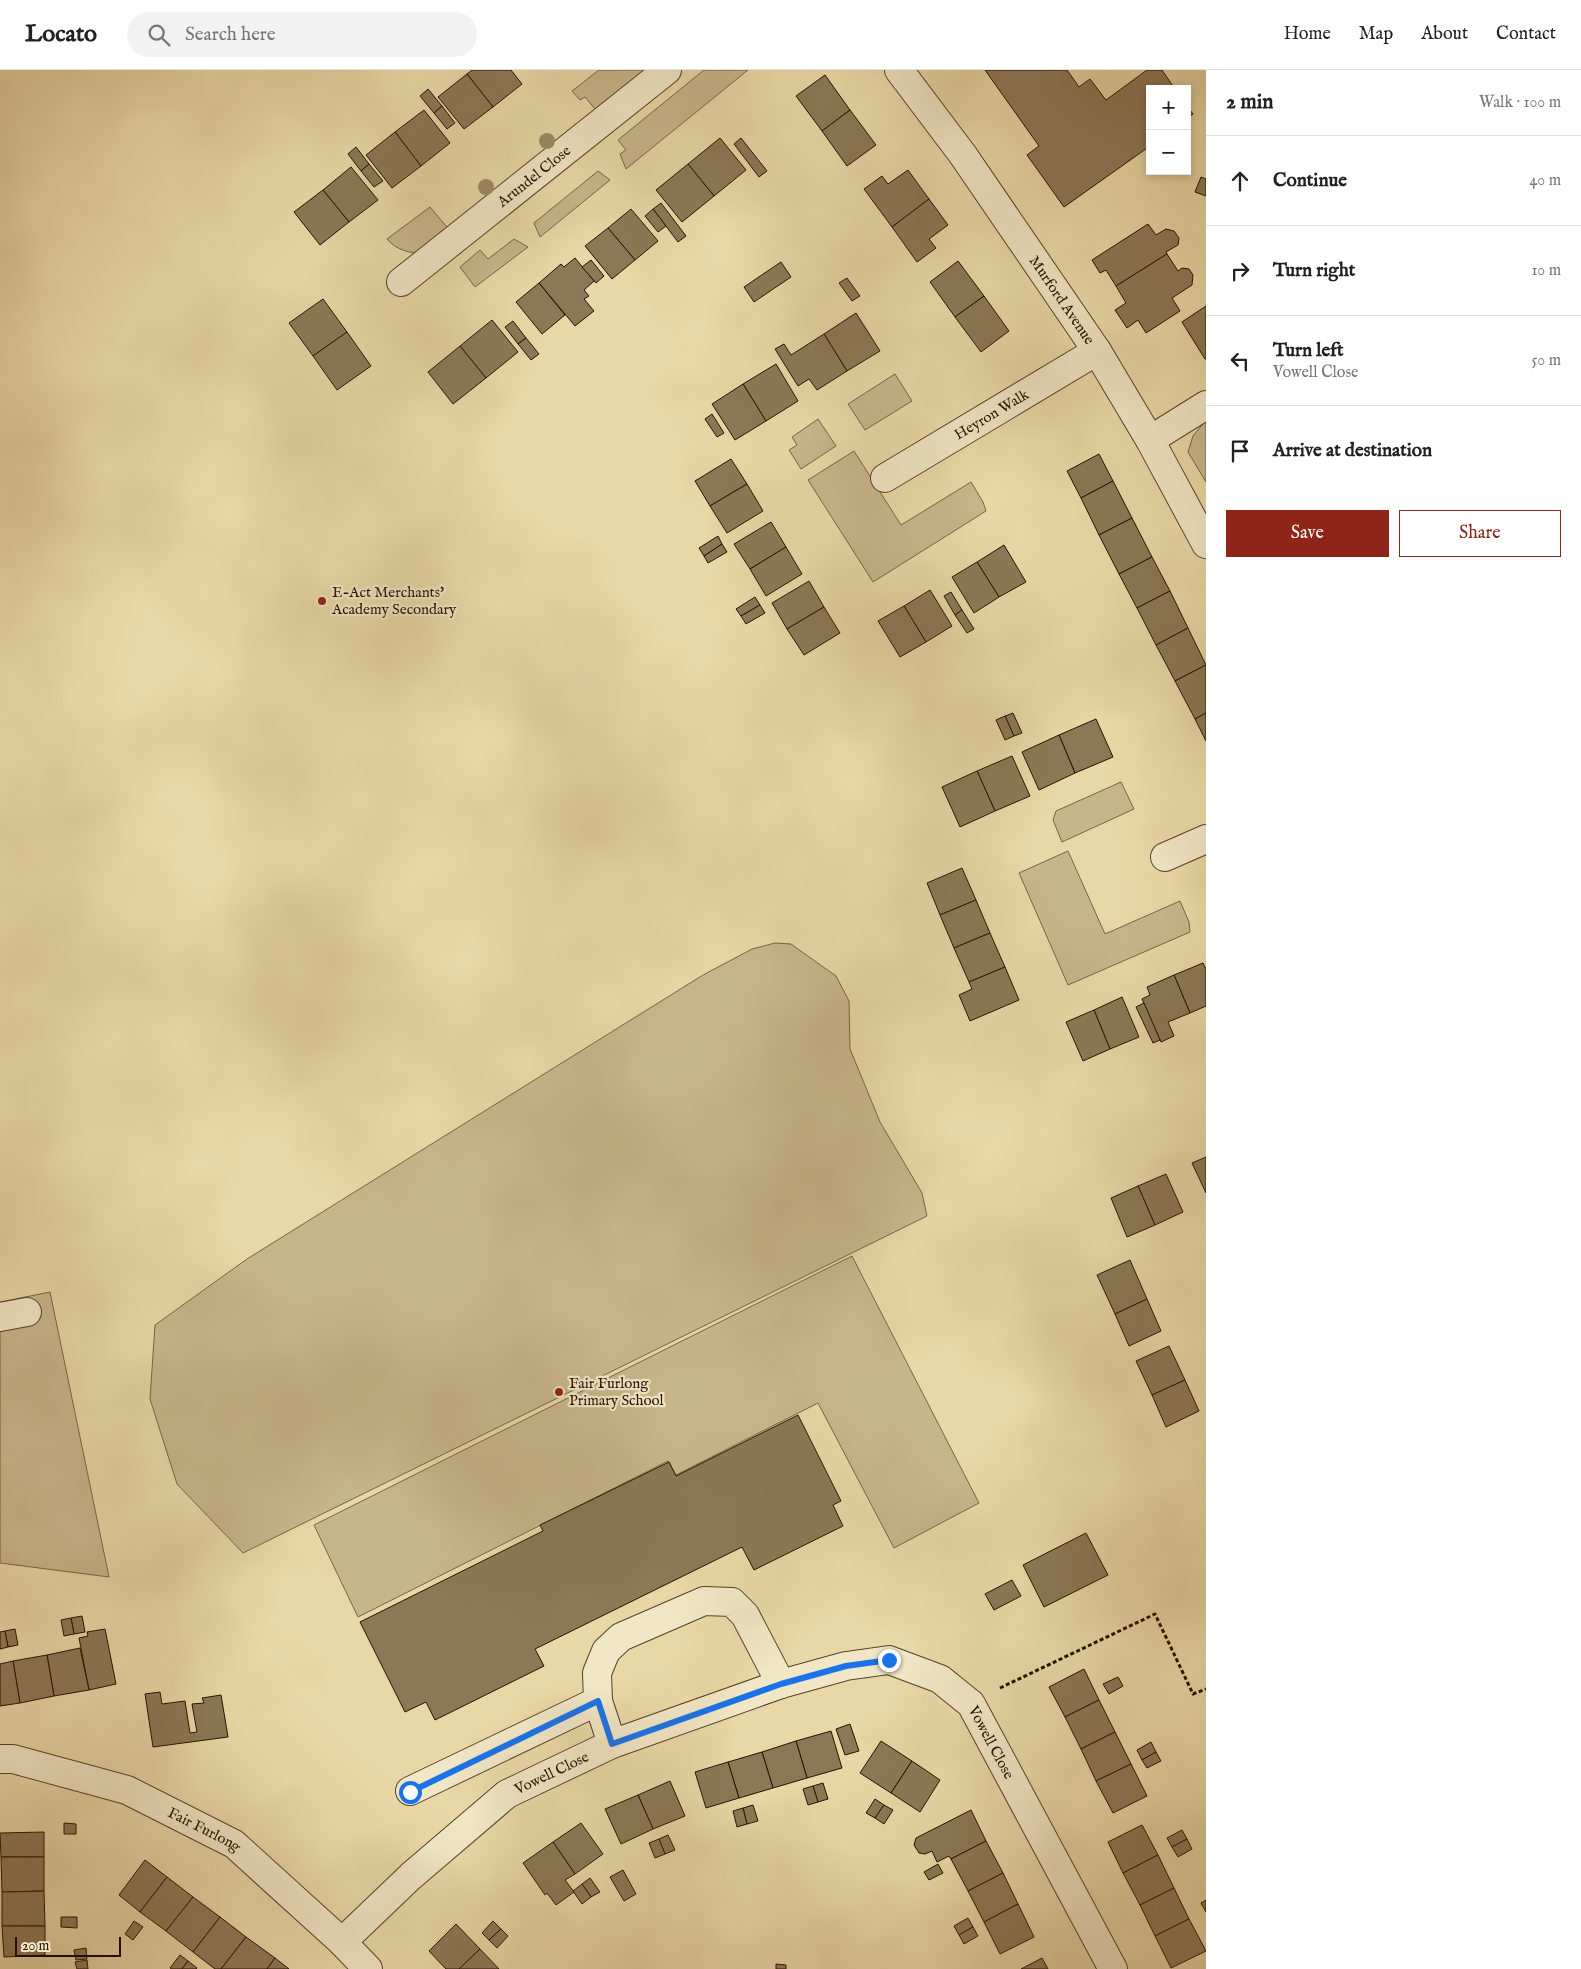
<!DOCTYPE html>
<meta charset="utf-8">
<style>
:root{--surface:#fff;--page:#f2f2f2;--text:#222;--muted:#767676;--line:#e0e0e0;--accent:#8f2418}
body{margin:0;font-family:"IM FELL English",serif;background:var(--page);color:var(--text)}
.controls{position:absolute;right:15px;top:15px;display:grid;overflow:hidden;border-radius:0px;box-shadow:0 2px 8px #0003}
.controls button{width:45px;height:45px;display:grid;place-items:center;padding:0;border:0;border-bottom:1px solid var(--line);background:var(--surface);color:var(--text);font:25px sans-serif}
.scale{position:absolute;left:15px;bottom:12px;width:106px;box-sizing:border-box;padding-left:5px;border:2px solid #281001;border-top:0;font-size:14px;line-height:18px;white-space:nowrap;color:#281001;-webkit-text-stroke:4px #f1e6c6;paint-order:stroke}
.stop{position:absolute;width:15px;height:15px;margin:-11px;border:4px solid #1a73e8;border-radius:50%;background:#fff}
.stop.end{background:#1a73e8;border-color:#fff;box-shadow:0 1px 5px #0008}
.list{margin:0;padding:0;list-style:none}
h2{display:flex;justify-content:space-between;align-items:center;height:65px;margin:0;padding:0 20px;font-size:21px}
h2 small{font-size:16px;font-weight:400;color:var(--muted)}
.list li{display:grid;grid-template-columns:32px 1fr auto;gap:15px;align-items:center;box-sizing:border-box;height:90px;padding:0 20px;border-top:1px solid var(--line)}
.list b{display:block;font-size:19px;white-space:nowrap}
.list p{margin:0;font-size:16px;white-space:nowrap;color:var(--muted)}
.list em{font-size:16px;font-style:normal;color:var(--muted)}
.actions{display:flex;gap:10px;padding:15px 20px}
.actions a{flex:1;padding:11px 0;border:1px solid var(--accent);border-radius:0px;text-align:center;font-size:18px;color:var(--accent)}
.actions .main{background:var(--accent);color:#fff}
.icon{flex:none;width:28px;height:28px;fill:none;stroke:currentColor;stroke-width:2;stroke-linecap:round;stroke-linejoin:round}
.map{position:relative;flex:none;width:1206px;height:1899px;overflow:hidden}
header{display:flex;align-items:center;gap:30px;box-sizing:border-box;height:70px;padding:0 25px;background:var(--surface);border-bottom:1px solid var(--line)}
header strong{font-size:24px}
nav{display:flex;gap:28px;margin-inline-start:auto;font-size:18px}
.search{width:350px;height:45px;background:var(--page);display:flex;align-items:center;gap:12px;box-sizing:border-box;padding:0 18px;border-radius:28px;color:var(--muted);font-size:19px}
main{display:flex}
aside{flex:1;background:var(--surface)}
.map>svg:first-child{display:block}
.green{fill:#c8b68b;stroke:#786346}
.building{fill:#8c7857;stroke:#281001}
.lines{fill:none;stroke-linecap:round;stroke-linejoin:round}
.minor-casing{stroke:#58422a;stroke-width:30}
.path{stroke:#281001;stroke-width:3;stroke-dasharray:4 2.5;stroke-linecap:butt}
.minor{stroke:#f1e6c6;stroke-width:28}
.tree{fill:#9e8a66}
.route{stroke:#1a73e8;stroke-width:6}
.poi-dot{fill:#8f2418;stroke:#f1e6c6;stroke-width:2}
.labels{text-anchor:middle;stroke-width:4.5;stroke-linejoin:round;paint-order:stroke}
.street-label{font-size:15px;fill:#281001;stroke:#f1e6c6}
.poi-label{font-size:15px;fill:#281001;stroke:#f1e6c6;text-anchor:start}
</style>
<header>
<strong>Locato</strong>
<div class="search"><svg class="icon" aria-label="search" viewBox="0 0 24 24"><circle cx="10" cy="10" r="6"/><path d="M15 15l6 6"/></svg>Search here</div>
<nav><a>Home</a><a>Map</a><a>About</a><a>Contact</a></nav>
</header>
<main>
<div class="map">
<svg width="1206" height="1899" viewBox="0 0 1206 1899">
<rect width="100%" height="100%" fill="#e9d8a7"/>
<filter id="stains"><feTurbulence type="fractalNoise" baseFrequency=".004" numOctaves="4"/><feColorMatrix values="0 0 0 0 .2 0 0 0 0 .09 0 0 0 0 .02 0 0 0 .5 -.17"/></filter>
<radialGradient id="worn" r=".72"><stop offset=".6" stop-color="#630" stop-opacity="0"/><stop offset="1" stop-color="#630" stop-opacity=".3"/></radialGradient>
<g class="green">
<polygon points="599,0 650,0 600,45 585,27 580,30 572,21"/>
<polygon points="704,0 748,0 626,99 620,84 626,80 618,70"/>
<polygon points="598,101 610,110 540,167 534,153"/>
<path d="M430,137L451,162C443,168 433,179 424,182C411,185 395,179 387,169Z"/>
<polygon points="514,169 528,177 475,217 460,197 480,180 488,189"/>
<polygon points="895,304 912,331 865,360 848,334"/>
<polygon points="818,349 836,376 801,399 789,380 797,375 792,367"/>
<polygon points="1206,350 1206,412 1188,382 1193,366"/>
<polygon points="854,381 901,455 971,412 983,432 986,441 873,512 808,410"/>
<polygon points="1121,712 1134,739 1062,772 1053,750 1056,741"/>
<polygon points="1068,781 1105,864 1180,831 1189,852 1190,862 1068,915 1019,803"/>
<polygon points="775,873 791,874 836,906 849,931 850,979 880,1052 922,1123 927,1146 243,1483 177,1414 150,1329 155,1255 247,1189 703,905 752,879"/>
<polygon points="852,1186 979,1433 894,1478 818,1333 676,1405 668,1391 358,1547 314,1455"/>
<polygon points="50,1222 109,1507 0,1493 0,1232"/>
</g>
<g class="building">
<polygon points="472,0 511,0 522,14 493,37 467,4"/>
<polygon points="985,0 1067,0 1079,17 1090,9 1106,30 1147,0 1162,0 1175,19 1150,19 1150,76 1064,137 1027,85 1039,76"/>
<polygon points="467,4 493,37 464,59 438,27"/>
<polygon points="825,5 850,40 822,61 796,26"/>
<polygon points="428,19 442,36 434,43 420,26"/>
<polygon points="442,36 455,53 447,59 434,43"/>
<polygon points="1187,36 1193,44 1187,49"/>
<polygon points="424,40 450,73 421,96 395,62"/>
<polygon points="850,40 876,75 847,96 822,61"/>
<polygon points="395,62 421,96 392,118 366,85"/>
<polygon points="720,68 746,100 714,126 688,94"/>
<polygon points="741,68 767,101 759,107 734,74"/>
<polygon points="356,77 369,94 361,101 348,84"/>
<polygon points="369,94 383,111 374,117 361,101"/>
<polygon points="688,94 714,126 682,152 656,120"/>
<polygon points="351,97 378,130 349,152 323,120"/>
<polygon points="908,100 929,129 892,157 864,119 882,106 888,114"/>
<polygon points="1201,107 1206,109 1206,126 1195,122"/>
<polygon points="323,120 349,152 320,175 294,142"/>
<polygon points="929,129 948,155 929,169 936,178 917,192 892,157"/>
<polygon points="661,133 686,166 678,172 653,139"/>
<polygon points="631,139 658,171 635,190 608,158"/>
<polygon points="653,139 666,156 658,162 645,146"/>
<polygon points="1148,154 1156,165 1166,159 1174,161 1179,168 1178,175 1166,182 1167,184 1116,216 1106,200 1100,203 1092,190"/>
<polygon points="608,158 635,190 612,209 585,176"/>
<polygon points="1167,184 1178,201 1182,198 1189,199 1193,205 1192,215 1172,228 1180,241 1146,263 1138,250 1127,258 1115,240 1126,233 1116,216"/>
<polygon points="575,188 594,211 584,220 589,226 584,229 594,241 575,256 539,213 561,194 564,197"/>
<polygon points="591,190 604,206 596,213 582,197"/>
<polygon points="958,191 984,226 955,247 930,212"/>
<polygon points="781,192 791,207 754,232 744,217"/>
<polygon points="847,208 860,226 852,231 839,213"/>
<polygon points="539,213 565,245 542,264 516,232"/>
<polygon points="984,226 1009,261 981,282 955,247"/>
<polygon points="323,229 347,262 313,286 289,253"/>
<polygon points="1206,236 1206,289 1205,289 1182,252"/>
<polygon points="856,243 880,281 847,301 824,264"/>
<polygon points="492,250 518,282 486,308 460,276"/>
<polygon points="513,251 526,268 518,274 505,257"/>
<polygon points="347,262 371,296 337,320 313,286"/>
<polygon points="824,264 847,301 817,320 809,309 798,316 775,279 784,274 791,285"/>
<polygon points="526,268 539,284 531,290 518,274"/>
<polygon points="460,276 486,308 453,334 428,302"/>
<polygon points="776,294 798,331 766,351 743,314"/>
<polygon points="743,314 766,351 735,370 712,334"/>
<polygon points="712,344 724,363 717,367 705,349"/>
<polygon points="1099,384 1113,411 1081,428 1067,401"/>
<polygon points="731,389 747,414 710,436 695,411"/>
<polygon points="1113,411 1132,448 1099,465 1081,428"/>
<polygon points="747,414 763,441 727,463 710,436"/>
<polygon points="1132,448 1152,487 1119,504 1099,465"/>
<polygon points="771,452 786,477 750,499 734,474"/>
<polygon points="718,466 722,474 704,486 699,478"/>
<polygon points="722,474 727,482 708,493 704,486"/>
<polygon points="1004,475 1026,512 999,527 977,492"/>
<polygon points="786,477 802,504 766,526 750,499"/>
<polygon points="1152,487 1170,521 1137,538 1119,504"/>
<polygon points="977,492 999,527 974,543 952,507"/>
<polygon points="809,511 824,537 787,559 772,533"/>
<polygon points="930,520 952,556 926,572 904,536"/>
<polygon points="1170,521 1188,558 1156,575 1137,538"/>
<polygon points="951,522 962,540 955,545 944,526"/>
<polygon points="755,527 760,535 741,546 736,539"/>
<polygon points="760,535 765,543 746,554 741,546"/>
<polygon points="904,536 926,572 900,587 878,551"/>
<polygon points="824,537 840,563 804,585 787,559"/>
<polygon points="962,540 974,559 967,563 955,545"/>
<polygon points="1188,558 1206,595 1175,611 1156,575"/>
<polygon points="1206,595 1206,643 1195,649 1175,611"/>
<polygon points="1013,643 1022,663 1014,666 1005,646"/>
<polygon points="1206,643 1206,671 1195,649"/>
<polygon points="1005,646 1014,666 1005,670 996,650"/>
<polygon points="1096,649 1113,687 1075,703 1059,665"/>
<polygon points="1059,665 1075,703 1039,720 1022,682"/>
<polygon points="1012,686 1030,726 995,741 977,701"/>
<polygon points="977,701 995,741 960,757 942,717"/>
<polygon points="962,798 976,830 940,845 927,813"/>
<polygon points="976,830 990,863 954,878 940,845"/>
<polygon points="990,863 1005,897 969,912 954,878"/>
<polygon points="1203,893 1206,899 1206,936 1190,943 1174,905"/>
<polygon points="1005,897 1019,930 970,951 959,925 972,919 969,912"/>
<polygon points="1174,905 1190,943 1168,952 1174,966 1161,972 1142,929 1150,925 1147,917"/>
<polygon points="1122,927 1139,967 1110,979 1094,940"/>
<polygon points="1144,933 1160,970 1153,973 1136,937"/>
<polygon points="1094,940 1110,979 1083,991 1066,952"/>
<polygon points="1206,1087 1206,1123 1192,1093"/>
<polygon points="1166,1104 1183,1142 1155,1155 1138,1116"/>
<polygon points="1138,1116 1155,1155 1127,1167 1111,1128"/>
<polygon points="1130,1190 1147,1229 1115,1244 1097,1205"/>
<polygon points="1147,1229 1161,1261 1129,1276 1115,1244"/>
<polygon points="1169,1276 1185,1310 1152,1325 1136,1291"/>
<polygon points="1185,1310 1199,1341 1166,1357 1152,1325"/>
<polygon points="798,1345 841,1431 833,1435 843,1456 754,1500 742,1477 535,1579 544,1596 435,1650 426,1632 405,1642 360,1552 543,1461 540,1455 669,1392 676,1406"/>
<polygon points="1086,1463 1108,1505 1044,1537 1023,1495"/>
<polygon points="1012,1510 1021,1526 994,1540 985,1524"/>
<polygon points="82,1546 85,1562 74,1564 71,1548"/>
<polygon points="71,1548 74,1564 64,1566 61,1550"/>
<polygon points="15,1559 18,1575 8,1577 5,1561"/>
<polygon points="105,1559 116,1614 89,1620 79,1568 88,1566 87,1562"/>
<polygon points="5,1561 8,1577 0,1579 0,1562"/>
<polygon points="80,1578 89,1620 54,1626 47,1585"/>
<polygon points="47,1585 54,1626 20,1633 13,1591"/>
<polygon points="13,1591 20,1633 0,1636 0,1594"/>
<polygon points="1084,1599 1099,1630 1065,1647 1049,1617"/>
<polygon points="1118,1607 1123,1616 1109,1624 1103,1614"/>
<polygon points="160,1622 162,1634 185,1631 190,1663 197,1662 192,1634 204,1633 202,1628 221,1625 228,1667 153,1677 145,1624"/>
<polygon points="1099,1630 1115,1662 1081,1679 1065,1647"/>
<polygon points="850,1654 859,1681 845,1685 836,1659"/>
<polygon points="831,1661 842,1698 807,1708 796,1671"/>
<polygon points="1115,1662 1131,1694 1096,1711 1081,1679"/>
<polygon points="796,1671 807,1708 773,1718 762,1682"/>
<polygon points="881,1671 912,1691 891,1723 860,1703"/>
<polygon points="1151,1672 1156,1682 1142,1690 1137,1680"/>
<polygon points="762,1682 773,1718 739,1728 728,1692"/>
<polygon points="1156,1682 1161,1691 1147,1698 1142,1690"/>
<polygon points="912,1691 940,1710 920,1742 891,1723"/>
<polygon points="728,1692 739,1728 706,1738 695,1702"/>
<polygon points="1131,1694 1147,1726 1113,1743 1096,1711"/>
<polygon points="670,1711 685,1746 653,1759 638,1725"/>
<polygon points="823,1713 828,1729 818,1732 813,1716"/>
<polygon points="813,1716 818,1732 808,1735 803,1719"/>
<polygon points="638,1725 653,1759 621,1774 605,1739"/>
<polygon points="875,1729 884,1735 875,1748 866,1743"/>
<polygon points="753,1735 758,1751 747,1754 743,1738"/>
<polygon points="884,1735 893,1740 884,1754 875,1748"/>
<polygon points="743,1738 747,1754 737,1757 733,1741"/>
<polygon points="971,1740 986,1771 951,1789 949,1786 937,1792 932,1781 925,1784 919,1783 914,1775 916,1768"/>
<polygon points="64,1753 76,1754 76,1764 64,1764"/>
<polygon points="581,1753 603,1784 575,1804 553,1772"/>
<polygon points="1142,1755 1158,1785 1123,1803 1108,1772"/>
<polygon points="1182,1760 1187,1769 1172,1777 1167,1768"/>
<polygon points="44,1762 44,1787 1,1787 0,1763"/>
<polygon points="668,1765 675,1780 665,1784 659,1769"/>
<polygon points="659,1769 665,1784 655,1788 649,1773"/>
<polygon points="1187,1769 1192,1779 1178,1787 1172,1777"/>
<polygon points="986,1771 1003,1803 968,1821 951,1789"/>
<polygon points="553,1772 575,1804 565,1810 574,1822 556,1835 547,1823 545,1825 523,1793"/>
<polygon points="1158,1785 1174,1818 1140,1835 1123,1803"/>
<polygon points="1,1787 44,1787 44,1821 2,1822"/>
<polygon points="145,1790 167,1807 140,1842 119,1825"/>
<polygon points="938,1794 943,1803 929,1810 924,1802"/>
<polygon points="623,1800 636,1824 624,1831 610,1807"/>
<polygon points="1003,1803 1018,1834 984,1852 968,1821"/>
<polygon points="167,1807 193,1827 166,1861 140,1842"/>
<polygon points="590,1808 600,1822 591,1827 582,1814"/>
<polygon points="582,1814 591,1827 582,1834 573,1821"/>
<polygon points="1174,1818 1189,1849 1155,1866 1140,1835"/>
<polygon points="44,1821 45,1856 2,1856 2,1822"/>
<polygon points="193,1827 220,1847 193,1882 166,1861"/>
<polygon points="1206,1830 1206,1842 1201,1833"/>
<polygon points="1018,1834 1034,1867 1000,1884 984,1852"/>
<polygon points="61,1847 77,1847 77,1858 61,1857"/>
<polygon points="220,1847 246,1867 221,1899 215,1899 193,1882"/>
<polygon points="968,1848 973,1857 959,1865 954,1856"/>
<polygon points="1189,1849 1206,1881 1171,1898 1155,1866"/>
<polygon points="134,1851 143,1857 133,1870 125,1864"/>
<polygon points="493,1851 501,1859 489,1870 482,1863"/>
<polygon points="456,1854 480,1879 459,1899 446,1899 429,1881"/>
<polygon points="2,1856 45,1856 45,1885 4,1887"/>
<polygon points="973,1857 978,1866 964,1874 959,1865"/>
<polygon points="501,1859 508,1866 497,1878 489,1870"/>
<polygon points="246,1867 275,1888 267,1899 221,1899"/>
<polygon points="86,1878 87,1889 76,1890 74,1880"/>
<polygon points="480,1879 499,1899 459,1899"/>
<polygon points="180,1885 188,1891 182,1899 172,1899 170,1898"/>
<polygon points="275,1888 289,1899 267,1899"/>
<polygon points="1042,1888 1048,1899 1021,1899"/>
<polygon points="87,1890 88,1899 77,1899 75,1892"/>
<polygon points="188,1891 197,1898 196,1899 182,1899"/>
<polygon points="776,1894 786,1895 786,1899 776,1899"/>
</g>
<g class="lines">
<g class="minor-casing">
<g id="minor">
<path id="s1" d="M899,0L963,85L1097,281L1150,370L1206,474"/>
<path id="s2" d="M401,212L667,0"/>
<polyline points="1150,370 1206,335"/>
<path id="s3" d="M885,408L1097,281"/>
<polyline points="1165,787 1206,769"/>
<polyline points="0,1247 27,1242"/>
<polyline points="612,1674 598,1631 597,1603 606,1581 621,1567 704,1531 732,1532 745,1545 781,1614"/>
<path id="s4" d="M0,1689H13L127,1720L234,1774L342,1872L368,1899"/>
<polyline points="410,1721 598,1631"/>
<path id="s5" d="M342,1872L411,1806L507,1724L612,1674L781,1614L846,1596L889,1590L940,1609L971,1634L1113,1899"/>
</g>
</g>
<polyline class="path" points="1000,1618 1155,1544 1193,1624 1206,1619"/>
<use href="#minor" class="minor"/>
</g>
<g class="tree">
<circle cx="547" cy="71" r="8"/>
<circle cx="486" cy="117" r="8"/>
</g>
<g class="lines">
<polyline class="route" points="410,1722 598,1631 612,1674 781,1614 846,1596 889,1590"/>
</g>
<g class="poi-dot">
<circle cx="322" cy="531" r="5"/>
<circle cx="559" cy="1322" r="5"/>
</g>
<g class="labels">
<g class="street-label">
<text dy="5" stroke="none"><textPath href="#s2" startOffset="170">Arundel Close</textPath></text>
<text dy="5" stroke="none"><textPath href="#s1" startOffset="282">Murford Avenue</textPath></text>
<text dy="5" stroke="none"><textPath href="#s3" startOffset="124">Heyron Walk</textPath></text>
<text dy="5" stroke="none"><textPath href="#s5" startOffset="766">Vowell Close</textPath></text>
<text dy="5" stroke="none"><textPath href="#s5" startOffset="271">Vowell Close</textPath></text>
<text dy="5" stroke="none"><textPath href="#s4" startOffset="218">Fair Furlong</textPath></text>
</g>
<g class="poi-label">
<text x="332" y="527">E-Act Merchants'<tspan x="332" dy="17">Academy Secondary</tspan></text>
<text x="569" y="1318">Fair Furlong<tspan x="569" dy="17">Primary School</tspan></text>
</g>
</g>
<rect width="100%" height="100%" filter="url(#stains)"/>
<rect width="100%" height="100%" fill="url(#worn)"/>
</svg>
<div class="controls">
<button>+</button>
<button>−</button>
</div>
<div class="scale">20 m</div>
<div class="stop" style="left:410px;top:1722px"></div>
<div class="stop end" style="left:889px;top:1590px"></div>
</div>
<aside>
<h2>2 min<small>Walk · 100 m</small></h2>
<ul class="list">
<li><svg class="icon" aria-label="ahead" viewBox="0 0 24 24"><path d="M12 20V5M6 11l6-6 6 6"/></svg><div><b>Continue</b></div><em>40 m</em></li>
<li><svg class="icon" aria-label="right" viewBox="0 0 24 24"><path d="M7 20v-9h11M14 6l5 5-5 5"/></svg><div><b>Turn right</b></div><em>10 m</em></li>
<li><svg class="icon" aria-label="left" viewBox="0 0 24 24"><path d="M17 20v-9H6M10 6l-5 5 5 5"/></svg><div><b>Turn left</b><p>Vowell Close</p></div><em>50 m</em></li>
<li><svg class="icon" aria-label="arrive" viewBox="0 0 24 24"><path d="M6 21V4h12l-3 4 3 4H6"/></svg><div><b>Arrive at destination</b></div></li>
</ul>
<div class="actions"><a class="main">Save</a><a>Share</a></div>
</aside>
</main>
